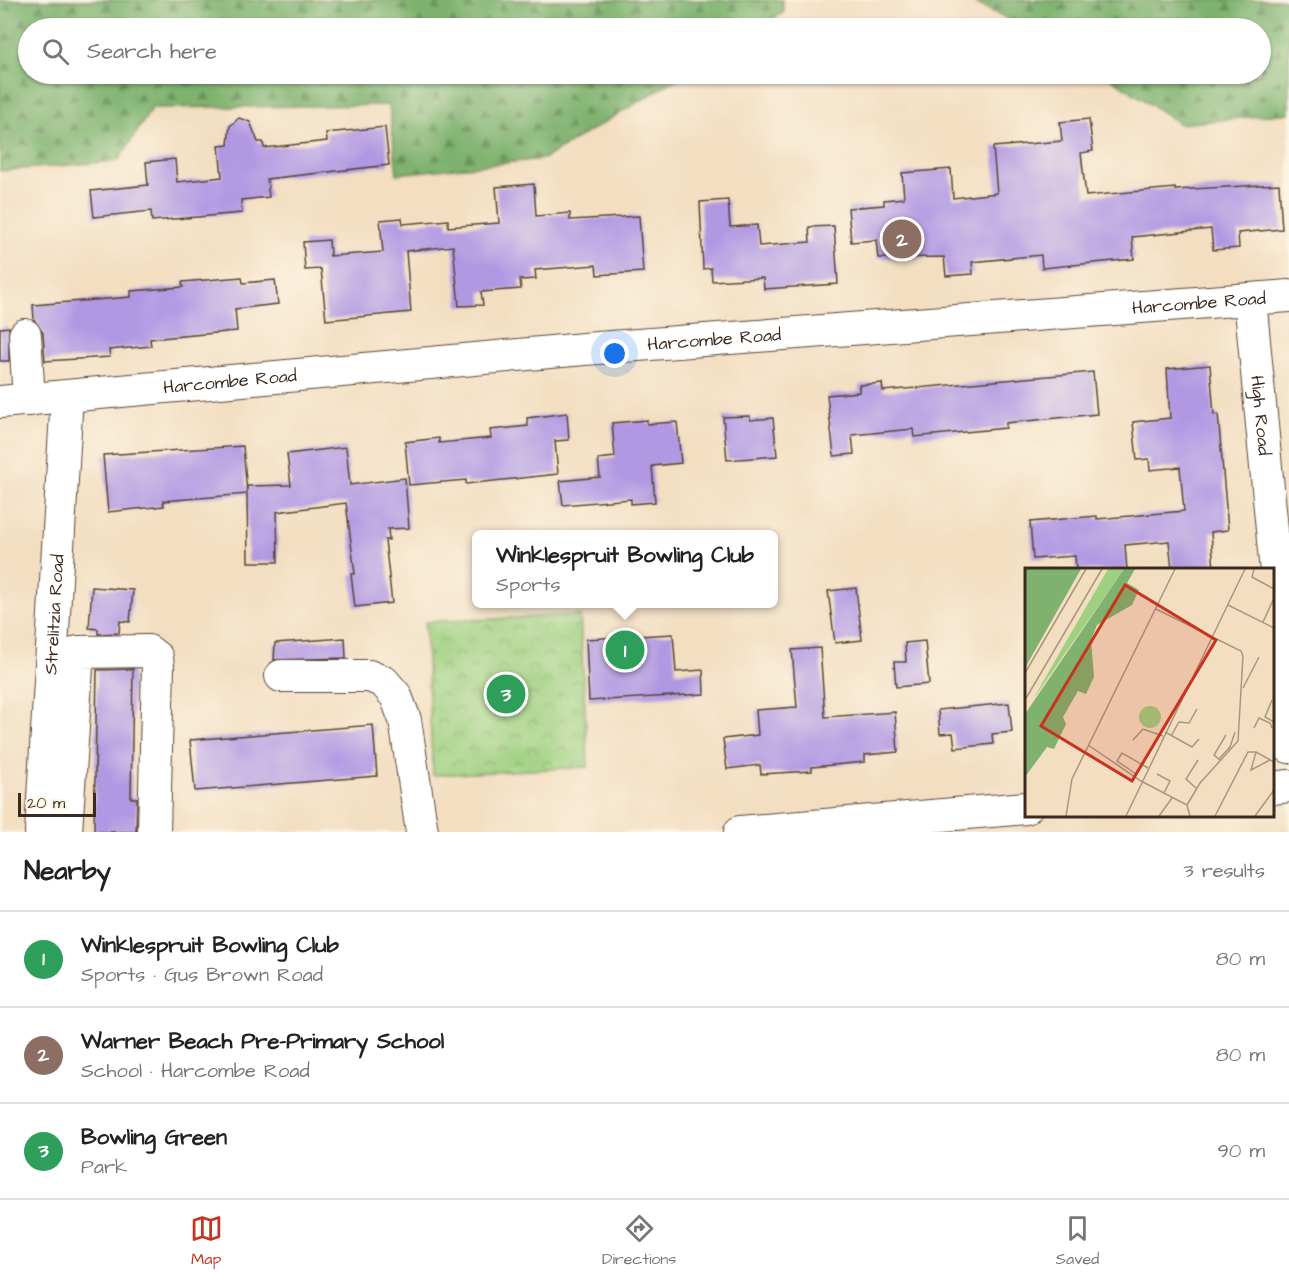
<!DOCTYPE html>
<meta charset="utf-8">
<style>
:root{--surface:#fff;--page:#f6f6f6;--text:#222;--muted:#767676;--line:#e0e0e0;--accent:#c8321e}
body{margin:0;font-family:"Architects Daughter",sans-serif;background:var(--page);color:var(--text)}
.scale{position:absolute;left:18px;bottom:15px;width:78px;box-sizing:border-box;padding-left:6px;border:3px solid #3b2a1e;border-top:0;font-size:16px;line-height:21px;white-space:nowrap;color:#3b2a1e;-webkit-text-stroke:4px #fcf5e5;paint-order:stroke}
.you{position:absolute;left:615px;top:354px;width:21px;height:21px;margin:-15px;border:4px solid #fff;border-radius:50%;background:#1a73e8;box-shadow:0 0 0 9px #1a73e833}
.badge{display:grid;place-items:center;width:39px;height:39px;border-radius:50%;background:var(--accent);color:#fff;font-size:20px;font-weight:700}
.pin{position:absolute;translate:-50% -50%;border:3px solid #fff;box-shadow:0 2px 6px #0006}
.popup{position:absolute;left:472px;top:530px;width:306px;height:78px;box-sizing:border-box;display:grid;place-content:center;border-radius:9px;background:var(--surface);filter:drop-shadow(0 2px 4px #0005);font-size:20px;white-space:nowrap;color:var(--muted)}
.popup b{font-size:22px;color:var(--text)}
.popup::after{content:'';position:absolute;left:50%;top:100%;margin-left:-12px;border:12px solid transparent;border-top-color:var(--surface)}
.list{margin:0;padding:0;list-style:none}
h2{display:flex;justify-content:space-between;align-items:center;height:78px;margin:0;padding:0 24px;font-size:26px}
h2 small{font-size:20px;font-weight:400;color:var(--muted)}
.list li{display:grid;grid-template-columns:39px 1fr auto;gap:18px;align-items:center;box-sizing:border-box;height:96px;padding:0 24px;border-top:2px solid var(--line)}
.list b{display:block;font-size:22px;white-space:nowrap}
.list p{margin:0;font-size:20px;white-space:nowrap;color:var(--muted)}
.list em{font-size:20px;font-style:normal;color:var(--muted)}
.icon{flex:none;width:33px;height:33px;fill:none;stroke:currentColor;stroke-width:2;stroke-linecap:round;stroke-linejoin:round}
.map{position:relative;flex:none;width:1289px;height:832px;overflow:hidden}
.search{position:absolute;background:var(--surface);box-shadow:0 2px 4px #0004;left:18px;right:18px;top:18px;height:66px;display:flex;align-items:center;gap:15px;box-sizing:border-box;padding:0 21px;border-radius:33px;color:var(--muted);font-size:22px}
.sheet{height:366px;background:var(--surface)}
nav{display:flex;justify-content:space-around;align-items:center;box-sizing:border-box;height:84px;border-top:2px solid var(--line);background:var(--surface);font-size:16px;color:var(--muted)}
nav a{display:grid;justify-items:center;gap:3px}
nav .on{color:var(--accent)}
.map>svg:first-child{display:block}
.forest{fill:url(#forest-firs);stroke:#5c6e46;stroke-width:1.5}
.park{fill:url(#park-crowns);stroke:#6c7d4f;stroke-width:1.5}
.building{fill:#b098e3}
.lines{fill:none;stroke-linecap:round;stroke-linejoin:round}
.minor-casing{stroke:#574536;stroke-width:34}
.minor{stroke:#fff;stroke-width:32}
.labels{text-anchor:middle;stroke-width:4.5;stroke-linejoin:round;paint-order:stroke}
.street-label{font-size:18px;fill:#3b2a1e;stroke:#fcf5e5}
.inset-road{fill:none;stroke:#a99680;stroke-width:1.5}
.view{fill:#c8321e;fill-opacity:0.15;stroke:#c8321e;stroke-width:3}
.inset-edge{fill:none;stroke:#3b2a1e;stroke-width:3}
</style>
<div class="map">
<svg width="1289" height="832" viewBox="0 0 1289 832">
<defs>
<pattern id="forest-firs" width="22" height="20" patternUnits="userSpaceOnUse" patternTransform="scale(1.5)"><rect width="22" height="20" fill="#7eb26e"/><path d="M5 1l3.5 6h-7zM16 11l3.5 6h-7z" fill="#68915a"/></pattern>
<pattern id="park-crowns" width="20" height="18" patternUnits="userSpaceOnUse" patternTransform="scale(1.5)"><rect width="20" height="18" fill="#9ed080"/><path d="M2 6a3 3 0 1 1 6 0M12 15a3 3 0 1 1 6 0" fill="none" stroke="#82a968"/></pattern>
</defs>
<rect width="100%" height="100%" fill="#fcf5e5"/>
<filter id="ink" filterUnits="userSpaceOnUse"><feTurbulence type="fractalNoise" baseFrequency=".0167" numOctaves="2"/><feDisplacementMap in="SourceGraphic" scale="12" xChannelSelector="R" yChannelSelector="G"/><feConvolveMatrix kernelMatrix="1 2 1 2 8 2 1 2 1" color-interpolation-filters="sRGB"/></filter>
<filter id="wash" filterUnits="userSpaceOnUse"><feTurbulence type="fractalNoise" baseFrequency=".008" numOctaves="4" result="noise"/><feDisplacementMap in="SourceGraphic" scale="24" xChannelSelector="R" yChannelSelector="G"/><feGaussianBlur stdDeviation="1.35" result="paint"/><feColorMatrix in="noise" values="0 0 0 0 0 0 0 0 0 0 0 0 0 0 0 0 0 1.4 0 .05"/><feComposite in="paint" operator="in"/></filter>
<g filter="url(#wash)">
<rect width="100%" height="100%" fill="#f3dec1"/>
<g class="forest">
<polygon points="0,0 782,0 784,12 757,28 28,28 28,74 685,74 543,159 397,174 389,105 152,108 118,161 0,171"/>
<polygon points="969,0 1289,0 1289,113 1180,124 1105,74 1260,74 1260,28 1027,28"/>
</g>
<polygon class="park" points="580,615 588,767 433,775 425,622"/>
<g id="blocks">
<g class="building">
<polygon points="239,118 250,122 258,142 263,142 264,148 327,141 326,133 385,127 389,165 267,179 269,197 241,200 242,213 152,221 151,211 94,217 91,191 148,185 146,162 175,159 177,182 222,177 219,146 228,145 230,126"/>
<polygon points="1089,119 1093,151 1081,153 1086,196 1175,188 1175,190 1279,184 1282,229 1238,233 1239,248 1213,250 1211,229 1132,237 1134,259 1042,268 1041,255 972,262 973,274 946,276 944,257 878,258 876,240 851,242 848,208 884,205 884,200 904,198 902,173 951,169 953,198 997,193 993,147 1062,141 1060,122"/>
<polygon points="534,184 536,216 570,213 570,220 639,216 643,272 597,275 596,265 535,270 536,279 520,280 521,289 481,292 483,305 459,306 453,246 406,251 411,312 326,320 321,269 305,270 303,242 329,240 330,256 383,252 380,220 402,218 403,224 448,220 448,227 499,223 496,187"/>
<polygon points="728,200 730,227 757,225 759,246 810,242 809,227 834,226 838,284 764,289 763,278 712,281 711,268 703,269 700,202"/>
<polygon points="242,277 243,283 275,280 278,304 235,309 237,331 150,339 151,346 109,350 110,357 45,361 43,333 34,320 33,305 131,297 131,291 183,287 182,282"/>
<polygon points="9,327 9,361 0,361 0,328"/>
<polygon points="1210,365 1214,415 1218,414 1228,530 1211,532 1214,570 1172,570 1169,541 1125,545 1127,570 1076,570 1075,556 1033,559 1030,522 1097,516 1097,519 1184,511 1180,467 1150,470 1149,459 1137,460 1133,422 1170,418 1167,369"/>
<polygon points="1093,372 1097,414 1006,423 1006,428 914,437 913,429 852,435 854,454 834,456 827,395 859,392 859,385 882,383 883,391"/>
<polygon points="567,413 569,440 555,441 558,474 466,484 466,480 409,485 405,442 439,438 439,443 491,438 490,430 528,426 527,418"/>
<polygon points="750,416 750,420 773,418 777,456 727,460 723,417"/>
<polygon points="647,420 647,424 677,422 681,463 652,466 655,502 631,504 631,499 563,505 560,481 600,477 598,459 615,457 612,423"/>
<polygon points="243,446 247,493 247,486 291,485 287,454 346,447 350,485 405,478 409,528 388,529 389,540 385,540 392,603 355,607 351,574 355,574 346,503 277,512 278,562 248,562 247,494 163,501 164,506 108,512 103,455"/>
<polygon points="92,587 133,590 130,622 120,621 119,633 98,634 98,629 89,628"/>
<polygon points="856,588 862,640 835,643 828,591"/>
<polygon points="673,634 676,672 703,670 704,694 589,701 586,639"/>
<polygon points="345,638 346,658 274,660 275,643"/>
<polygon points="925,641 929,684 896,687 894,662 906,662 905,643"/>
<polygon points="820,648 825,717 895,712 898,752 865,755 865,762 812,767 812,771 761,774 760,765 727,769 723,739 758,735 756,710 797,707 792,650"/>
<polygon points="133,669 131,798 137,798 136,832 94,832 97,670"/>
<polygon points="1009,703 1012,732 992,734 993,744 955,748 953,733 940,734 938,710"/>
<polygon points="373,725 377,776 195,791 190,740"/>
</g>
</g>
</g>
<g filter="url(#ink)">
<use href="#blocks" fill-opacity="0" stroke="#574536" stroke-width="1.5"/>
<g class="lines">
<g class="minor-casing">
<g id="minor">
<path id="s1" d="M1250,299L1282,635L1289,747"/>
<polyline points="25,335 29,400"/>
<path id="s2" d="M0,402L584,349L1289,296"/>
<polyline points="281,676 369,676 384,682 396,696 405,720 422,832"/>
<polyline points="1272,788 1289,786"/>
<path id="s3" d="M41,832L67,396"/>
<polyline points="66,832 78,652 148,651 157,658 158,665 154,832"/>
<polyline points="740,832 1026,808"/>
</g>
</g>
<use href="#minor" class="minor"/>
</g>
</g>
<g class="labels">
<g class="street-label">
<text dy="6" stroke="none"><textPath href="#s2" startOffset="1203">Harcombe Road</textPath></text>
<text dy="6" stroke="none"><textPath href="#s2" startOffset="717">Harcombe Road</textPath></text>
<text dy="6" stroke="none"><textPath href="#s2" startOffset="231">Harcombe Road</textPath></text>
<text dy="6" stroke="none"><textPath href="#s1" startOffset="117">High Road</textPath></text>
<text dy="6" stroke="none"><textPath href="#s3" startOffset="218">Strelitzia Road</textPath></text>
</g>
</g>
<g transform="translate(1025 568)">
<rect width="249" height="249" fill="#f3dec1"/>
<path d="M83,1H99L9,130L20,110Z" fill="#9ed080"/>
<path d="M0,1H56L0,100ZM99,1H110L102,15L114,22L107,37L72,57L66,72L69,109L61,126L53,123L38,149L41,156L29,181L22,179L0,209V146Z" fill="#7eb26e"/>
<path d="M114 149a11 11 0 1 1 22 0a11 11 0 1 1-22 0Z" fill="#9ed080"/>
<path class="inset-road" d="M229,1L227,9L249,21M203,37L249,60M131,41L216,83L218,88L213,173L175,215L162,237M238,54L249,30M0,105L61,1M218,120L234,89M0,132L77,1M247,132L240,149L249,154M229,160L234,150L245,155L247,160M140,164L167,179L174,171M146,168L154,154L164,155L172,141M108,172L118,161L138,168M63,177L116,213L162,237L165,248M231,184L226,202L245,192M194,191L205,179L210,164M196,193L189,187L201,167M111,206L92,193L97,185L123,200M132,206L145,213L139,225M171,220L161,211L173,192M41,248L47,211L150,1M101,248L220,1M134,248L147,230M190,248L223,184H231L249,194M230,248L249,222"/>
<path class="view" d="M100,17L191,72L107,213L16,158Z"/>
<rect width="249" height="249" class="inset-edge"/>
</g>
</svg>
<div class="scale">20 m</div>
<div class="you"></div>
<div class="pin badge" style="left:625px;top:650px;background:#2e9e5b">1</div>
<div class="popup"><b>Winklespruit Bowling Club</b>Sports</div>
<div class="pin badge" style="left:902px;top:239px;background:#8d6e63">2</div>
<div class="pin badge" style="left:506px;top:694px;background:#2e9e5b">3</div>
<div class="search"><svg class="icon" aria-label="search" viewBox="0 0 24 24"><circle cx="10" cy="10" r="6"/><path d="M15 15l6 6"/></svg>Search here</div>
</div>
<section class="sheet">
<h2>Nearby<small>3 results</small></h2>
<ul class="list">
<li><span class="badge" style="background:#2e9e5b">1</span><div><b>Winklespruit Bowling Club</b><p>Sports · Gus Brown Road</p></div><em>80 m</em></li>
<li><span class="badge" style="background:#8d6e63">2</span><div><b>Warner Beach Pre-Primary School</b><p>School · Harcombe Road</p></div><em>80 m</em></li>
<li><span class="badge" style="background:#2e9e5b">3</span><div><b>Bowling Green</b><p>Park</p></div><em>90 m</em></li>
</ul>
</section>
<nav>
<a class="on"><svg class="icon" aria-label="map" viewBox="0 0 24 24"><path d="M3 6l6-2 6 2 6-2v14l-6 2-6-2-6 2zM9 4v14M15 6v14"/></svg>Map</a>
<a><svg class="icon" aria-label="directions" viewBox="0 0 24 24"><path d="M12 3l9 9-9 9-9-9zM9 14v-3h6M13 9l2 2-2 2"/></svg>Directions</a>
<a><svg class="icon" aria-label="saved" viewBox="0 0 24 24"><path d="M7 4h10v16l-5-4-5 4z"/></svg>Saved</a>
</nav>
